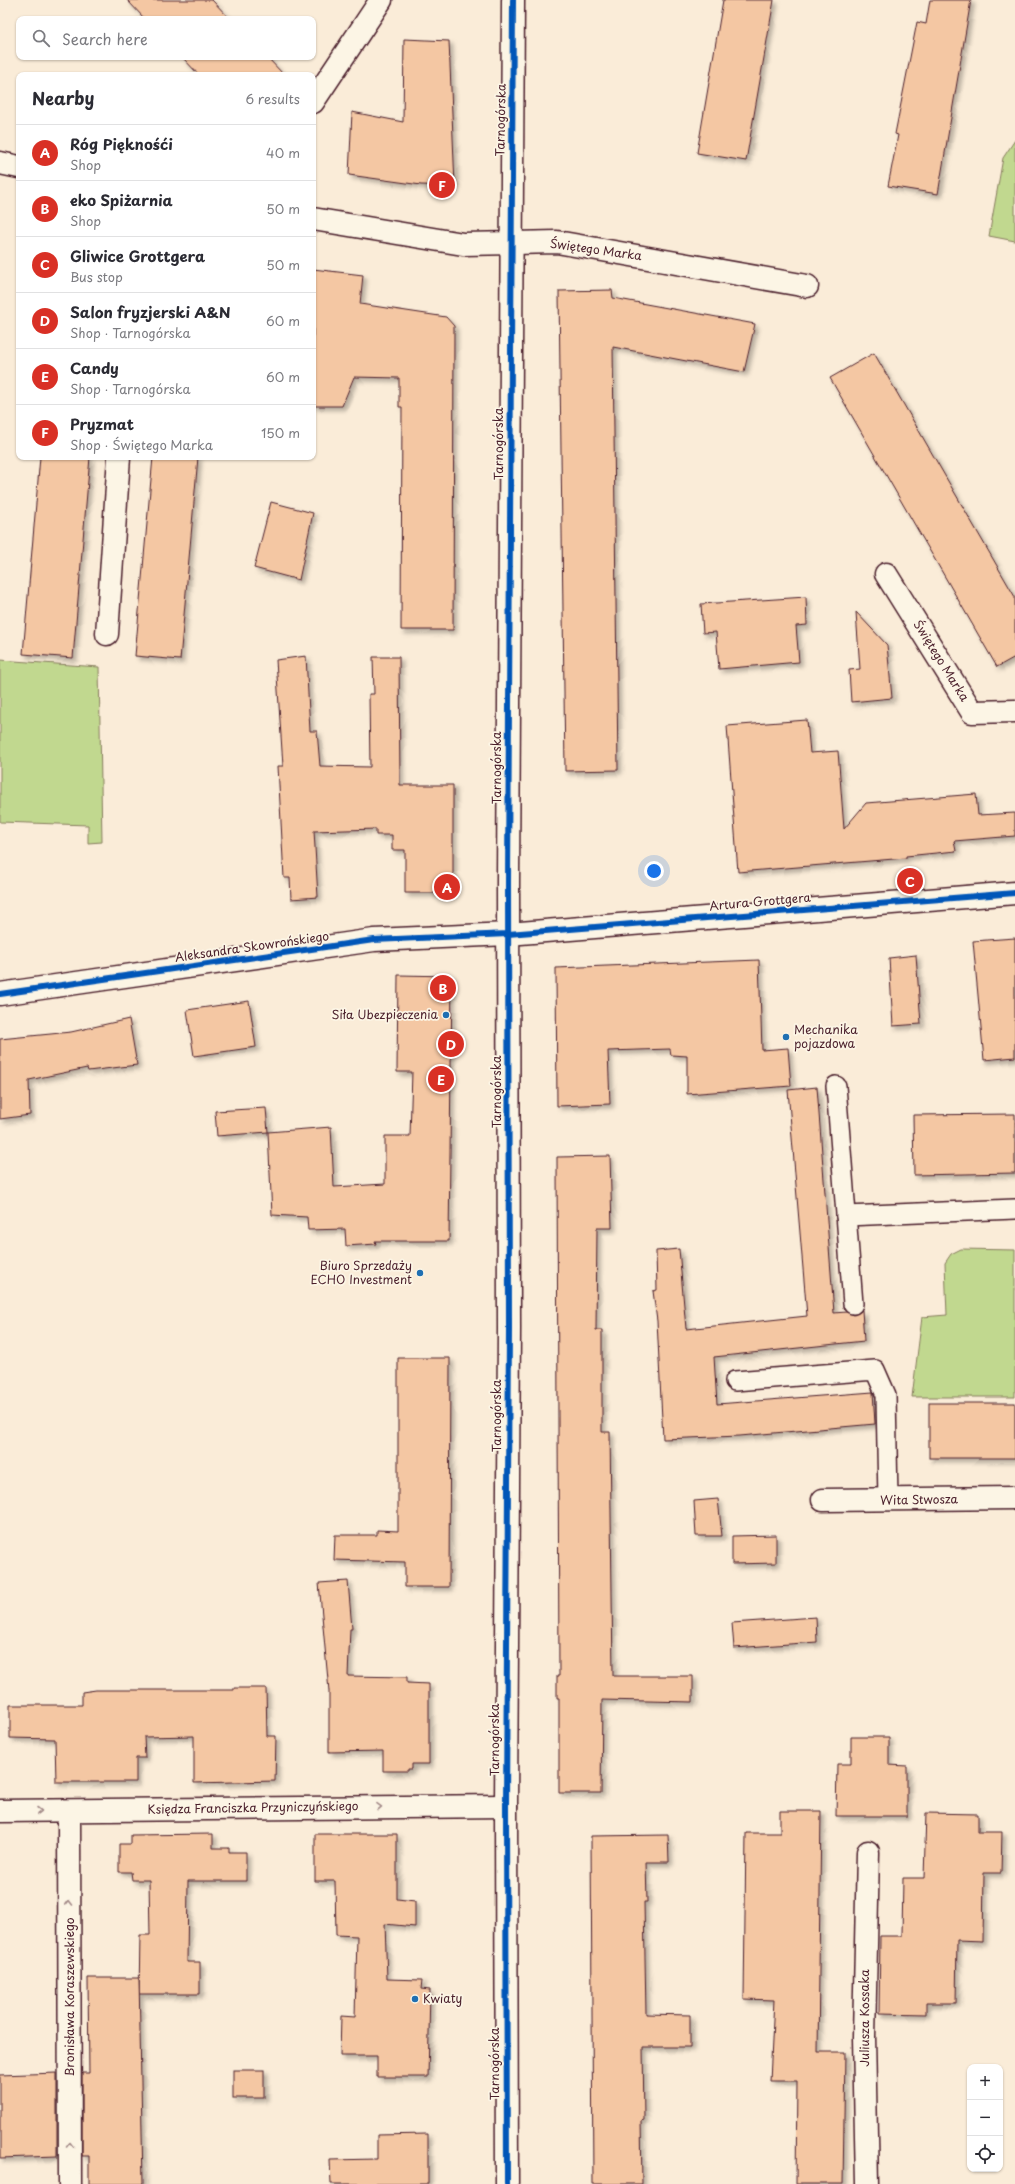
<!DOCTYPE html>
<meta charset="utf-8">
<style>
:root{--surface:#fff;--page:#f2f2f3;--text:#2b2b33;--muted:#7c7c81;--line:#e1e1e2;--accent:#d93025}
body{margin:0;font-family:"Playpen Sans",sans-serif;background:var(--page);color:var(--text)}
.controls{position:absolute;right:12px;bottom:12px;display:grid;overflow:hidden;border-radius:8px;box-shadow:0 1px 3px #0004}
.controls button{width:36px;height:36px;display:grid;place-items:center;padding:0;border:0;border-bottom:1px solid var(--line);background:var(--surface);color:var(--text);font:20px sans-serif}
.you{position:absolute;left:654px;top:871px;width:14px;height:14px;margin:-10px;border:3px solid #fff;border-radius:50%;background:#1a73e8;box-shadow:0 0 0 6px #1a73e833}
.badge{display:grid;place-items:center;width:26px;height:26px;border-radius:50%;background:var(--accent);color:#fff;font-size:13px;font-weight:700}
.pin{position:absolute;translate:-50% -50%;border:2px solid #fff;box-shadow:0 1px 4px #0006}
.list{margin:0;padding:0;list-style:none}
h2{display:flex;justify-content:space-between;align-items:center;height:52px;margin:0;padding:0 16px;font-size:17px}
h2 small{font-size:13px;font-weight:400;color:var(--muted)}
.list li{display:grid;grid-template-columns:26px 1fr auto;gap:12px;align-items:center;box-sizing:border-box;height:56px;padding:0 16px;border-top:1px solid var(--line)}
.list b{display:block;font-size:15px;white-space:nowrap}
.list p{margin:0;font-size:13px;white-space:nowrap;color:var(--muted)}
.list em{font-size:13px;font-style:normal;color:var(--muted)}
.icon{flex:none;width:22px;height:22px;fill:none;stroke:currentColor;stroke-width:2;stroke-linecap:round;stroke-linejoin:round}
.map{position:relative;flex:none;width:1015px;height:2184px;overflow:hidden}
.search{position:absolute;background:var(--surface);box-shadow:0 1px 3px #0004;left:16px;top:16px;width:300px;height:44px;display:flex;align-items:center;gap:10px;box-sizing:border-box;padding:0 14px;border-radius:8px;color:var(--muted);font-size:15px}
.panel{position:absolute;background:var(--surface);box-shadow:0 1px 3px #0004;left:16px;top:72px;width:300px;height:388px;border-radius:8px}
.map>svg:first-child{display:block}
.green{fill:#c1d88f;stroke:#867c5d}
.building{fill:#f4c7a3;stroke:#4a1f2b;filter:url(#shadow)}
.lines{fill:none;stroke-linecap:round;stroke-linejoin:round}
.lane-casing{stroke:#4a1f2b;stroke-width:22}
.street-casing{stroke:#4a1f2b;stroke-width:25}
.secondary-casing{stroke:#4a1f2b;stroke-width:25}
.lane{stroke:#fcf5e5;stroke-width:19}
.street{stroke:#fcf5e5;stroke-width:22}
.secondary{stroke:#fcf5e5;stroke-width:22}
.cycleway-casing{stroke:#fcf5e5;stroke-width:8}
.cycleway{stroke:#0057b8;stroke-width:6}
.oneway{stroke:#a38a88}
.poi-dot{fill:#1f6fb2;stroke:#fcf5e5;stroke-width:1.5}
.labels{text-anchor:middle;stroke-width:3.5;stroke-linejoin:round;paint-order:stroke}
.street-label{font-size:12px;fill:#4a1f2b;stroke:#fcf5e5}
.poi-label{font-size:12px;fill:#4a1f2b;stroke:#fcf5e5;text-anchor:end}
</style>
<div class="map">
<svg width="1015" height="2184" viewBox="0 0 1015 2184">
<defs>
<filter id="shadow"><feDropShadow dx="3.5" dy="3.5" stdDeviation="2" flood-color="#0004"/></filter>
</defs>
<rect width="100%" height="100%" fill="#faecd8"/>
<filter id="ink" filterUnits="userSpaceOnUse"><feTurbulence type="fractalNoise" baseFrequency=".025" numOctaves="2"/><feDisplacementMap in="SourceGraphic" scale="8" xChannelSelector="R" yChannelSelector="G"/><feConvolveMatrix kernelMatrix="1 2 1 2 8 2 1 2 1" color-interpolation-filters="sRGB"/></filter>
<g filter="url(#ink)">
<g class="green">
<polygon points="1015,140 1015,241 989,236 1003,158"/>
<polygon points="0,660 99,667 102,842 88,843 88,825 0,822"/>
<polygon points="961,1249 1015,1250 1015,1397 912,1397 922,1317 947,1315 945,1263 951,1254"/>
</g>
<g class="building">
<polygon points="127,0 212,0 230,19 145,19"/>
<polygon points="723,0 774,0 746,161 697,153"/>
<polygon points="930,0 971,0 938,194 888,186 898,135 895,134 917,22 926,24"/>
<polygon points="404,39 449,41 455,186 421,185 349,175 352,112 403,122"/>
<polygon points="182,57 267,57 284,75 199,75"/>
<polygon points="313,269 363,275 360,304 446,317 454,326 453,630 401,630 402,407 399,407 399,378 354,377 342,406 313,406"/>
<polygon points="612,290 613,298 755,324 744,372 613,347 618,770 565,771 559,291"/>
<polygon points="874,353 1015,597 1015,657 997,667 830,378"/>
<polygon points="40,457 90,457 73,658 23,654"/>
<polygon points="153,457 198,457 180,660 135,656"/>
<polygon points="271,502 313,513 299,580 254,568"/>
<polygon points="806,597 807,625 796,626 799,662 719,669 716,632 703,633 701,604"/>
<polygon points="856,612 887,645 892,698 851,702 849,670 860,669"/>
<polygon points="306,656 310,731 317,731 320,766 370,767 369,694 374,694 373,657 399,657 400,785 453,785 453,884 444,893 405,893 405,850 392,850 392,835 376,835 376,829 314,831 318,897 291,899 290,878 284,878 278,766 283,766 276,660"/>
<polygon points="807,720 810,753 838,751 844,829 866,803 976,794 978,815 1015,813 1015,836 954,841 956,851 906,856 906,858 738,872 727,726"/>
<polygon points="1015,938 1015,1057 984,1060 973,941"/>
<polygon points="916,955 921,1024 893,1026 889,958"/>
<polygon points="759,960 762,1050 788,1048 791,1086 687,1094 687,1056 671,1055 670,1049 608,1051 610,1104 557,1106 556,968"/>
<polygon points="398,975 452,976 449,1241 375,1241 376,1244 346,1246 345,1229 308,1230 307,1217 272,1215 268,1132 331,1127 334,1187 385,1184 385,1136 410,1136 412,1072 397,1072"/>
<polygon points="249,1001 256,1047 194,1056 187,1010"/>
<polygon points="129,1019 137,1065 88,1071 87,1068 29,1080 30,1115 0,1119 0,1039 71,1032"/>
<polygon points="817,1087 834,1313 846,1312 854,1315 862,1310 864,1341 714,1357 717,1404 873,1392 875,1424 740,1436 663,1439 657,1321 653,1291 657,1290 656,1251 679,1249 686,1329 807,1316 788,1090"/>
<polygon points="266,1108 268,1132 217,1136 215,1111"/>
<polygon points="1015,1114 1015,1173 914,1175 913,1115"/>
<polygon points="610,1156 612,1228 597,1228 596,1330 602,1330 602,1432 610,1432 613,1676 693,1676 693,1702 602,1700 601,1793 559,1793 559,1698 557,1698 557,1676 559,1676 557,1157"/>
<polygon points="398,1358 450,1358 449,1587 405,1587 405,1562 334,1560 335,1535 377,1535 377,1530 398,1531"/>
<rect x="929" y="1403" width="86" height="55"/>
<polygon points="718,1499 722,1536 696,1536 694,1501"/>
<polygon points="776,1535 776,1563 732,1564 732,1536"/>
<polygon points="348,1581 352,1629 350,1629 348,1676 407,1677 407,1683 429,1684 429,1764 412,1764 412,1769 408,1769 408,1771 383,1771 383,1751 329,1752 329,1691 319,1583"/>
<polygon points="816,1617 817,1642 734,1648 732,1623"/>
<polygon points="234,1688 266,1688 267,1736 276,1736 275,1781 194,1783 194,1736 144,1737 145,1758 136,1758 136,1782 56,1782 55,1739 10,1738 10,1705 82,1705 82,1692 96,1690 234,1690"/>
<polygon points="851,1737 889,1737 889,1765 907,1766 907,1816 836,1816 837,1764 851,1764"/>
<polygon points="780,1811 821,1811 818,2052 845,2052 843,2184 796,2184 797,2081 770,2081 774,2000 744,1999 746,1833 780,1833"/>
<polygon points="926,1813 978,1814 978,1832 1002,1832 1001,1873 984,1873 983,1941 957,1940 956,2003 926,2003 926,2014 879,2013 880,1936 902,1936 903,1878 924,1878"/>
<polygon points="213,1834 213,1848 229,1848 229,1852 246,1852 246,1881 188,1881 187,1962 200,1962 200,1994 139,1994 140,1935 150,1935 149,1880 132,1880 131,1872 119,1872 119,1844 131,1844 131,1835"/>
<polygon points="315,1834 397,1834 397,1899 415,1901 415,1927 385,1924 387,1979 422,1980 421,1989 430,1990 428,2077 377,2077 377,2056 340,2056 341,2016 355,2017 357,1936 336,1935 335,1881 315,1881"/>
<polygon points="668,1835 669,1862 646,1862 647,1902 644,1902 646,2014 690,2015 690,2047 643,2047 644,2120 641,2121 642,2184 593,2184 591,1836"/>
<polygon points="88,1978 139,1978 143,2184 89,2184 89,2156 82,2156 82,2073 89,2073"/>
<rect x="233" y="2070" width="31" height="28"/>
<polygon points="57,2073 57,2156 0,2158 0,2075"/>
<polygon points="428,2134 428,2184 331,2184 330,2160 377,2159 377,2135"/>
</g>
<g class="lines">
<g class="lane-casing">
<g id="lane">
<polyline points="836,1086 853,1304"/>
<polyline points="846,1216 1015,1209"/>
<polyline points="735,1381 875,1370 886,1395 888,1500"/>
</g>
</g>
<g class="street-casing">
<g id="street">
<polyline points="313,102 381,0"/>
<polyline points="0,163 19,167"/>
<polyline points="313,219 463,244 557,242 807,286"/>
<polyline points="886,574 972,712 1015,711"/>
<polyline points="107,634 119,457"/>
<polyline points="823,1500 1015,1498"/>
<polyline points="0,1811 506,1806"/>
<polyline points="69,1811 70,2184"/>
<polyline points="867,2184 864,2037 868,1852"/>
</g>
</g>
<g class="secondary-casing">
<g id="secondary">
<polyline points="0,994 374,940 508,934 1015,893"/>
<polyline points="507,2184 506,1806 509,1329 508,883 513,0"/>
</g>
</g>
<use href="#lane" class="lane"/>
<use href="#street" class="street"/>
<use href="#secondary" class="secondary"/>
<g class="cycleway-casing">
<g id="cycleway">
<polyline points="0,994 374,940 508,934 1015,893"/>
<polyline points="507,2184 506,1806 509,1329 508,883 513,0"/>
</g>
</g>
<use href="#cycleway" class="cycleway"/>
</g>
<defs><path id="oneway-chevron" d="M-2-3.5L2.5 0L-2 3.5" fill="none" stroke-width="1.6" stroke-linecap="round" stroke-linejoin="round"/></defs>
<g class="oneway">
<use href="#oneway-chevron" transform="translate(379 1807) rotate(-1)"/>
<use href="#oneway-chevron" transform="translate(39 1811)"/>
<use href="#oneway-chevron" transform="translate(69 1903) rotate(-90)"/>
<use href="#oneway-chevron" transform="translate(70 2145) rotate(-90)"/>
</g>
</g>
<g class="poi-dot">
<circle cx="446" cy="1015" r="4"/>
<circle cx="786" cy="1037" r="4"/>
<circle cx="420" cy="1273" r="4"/>
<circle cx="415" cy="1999" r="4"/>
</g>
<g class="labels">
<g class="street-label">
<text transform="translate(501 120) rotate(-89)" y="4">Tarnogórska</text>
<text transform="translate(596 250) rotate(8)" y="4">Świętego Marka</text>
<text transform="translate(499 444) rotate(-90)" y="4">Tarnogórska</text>
<text transform="translate(941 661) rotate(58)" y="4">Świętego Marka</text>
<text transform="translate(497 768) rotate(-90)" y="4">Tarnogórska</text>
<text transform="translate(760 902) rotate(-5)" y="4">Artura Grottgera</text>
<text transform="translate(252 947) rotate(-8)" y="4">Aleksandra Skowrońskiego</text>
<text transform="translate(497 1092) rotate(-90)" y="4">Tarnogórska</text>
<text transform="translate(497 1416) rotate(-90)" y="4">Tarnogórska</text>
<text transform="translate(919 1500) rotate(-1)" y="4">Wita Stwosza</text>
<text transform="translate(495 1740) rotate(-90)" y="4">Tarnogórska</text>
<text transform="translate(253 1808) rotate(-1)" y="4">Księdza Franciszka Przyniczyńskiego</text>
<text transform="translate(70 1997) rotate(-90)" y="4">Bronisława Koraszewskiego</text>
<text transform="translate(865 2018) rotate(-90)" y="4">Juliusza Kossaka</text>
<text transform="translate(495 2064) rotate(-90)" y="4">Tarnogórska</text>
</g>
<g class="poi-label">
<text x="438" y="1019">Siła Ubezpieczenia</text>
<text x="794" y="1034" text-anchor="start">Mechanika<tspan x="794" dy="14">pojazdowa</tspan></text>
<text x="412" y="1270">Biuro Sprzedaży<tspan x="412" dy="14">ECHO Investment</tspan></text>
<text x="423" y="2003" text-anchor="start">Kwiaty</text>
</g>
</g>
</svg>
<div class="controls">
<button>+</button>
<button>−</button>
<button><svg class="icon" aria-label="locate" viewBox="0 0 24 24"><circle cx="12" cy="12" r="6"/><path d="M12 2v4M12 18v4M2 12h4M18 12h4"/></svg></button>
</div>
<div class="you"></div>
<div class="pin badge" style="left:447px;top:887px">A</div>
<div class="pin badge" style="left:443px;top:988px">B</div>
<div class="pin badge" style="left:910px;top:881px">C</div>
<div class="pin badge" style="left:451px;top:1044px">D</div>
<div class="pin badge" style="left:441px;top:1079px">E</div>
<div class="pin badge" style="left:442px;top:185px">F</div>
<div class="search"><svg class="icon" aria-label="search" viewBox="0 0 24 24"><circle cx="10" cy="10" r="6"/><path d="M15 15l6 6"/></svg>Search here</div>
<section class="panel">
<h2>Nearby<small>6 results</small></h2>
<ul class="list">
<li><span class="badge">A</span><div><b>Róg Pięknośći</b><p>Shop</p></div><em>40 m</em></li>
<li><span class="badge">B</span><div><b>eko Spiżarnia</b><p>Shop</p></div><em>50 m</em></li>
<li><span class="badge">C</span><div><b>Gliwice Grottgera</b><p>Bus stop</p></div><em>50 m</em></li>
<li><span class="badge">D</span><div><b>Salon fryzjerski A&amp;N</b><p>Shop · Tarnogórska</p></div><em>60 m</em></li>
<li><span class="badge">E</span><div><b>Candy</b><p>Shop · Tarnogórska</p></div><em>60 m</em></li>
<li><span class="badge">F</span><div><b>Pryzmat</b><p>Shop · Świętego Marka</p></div><em>150 m</em></li>
</ul>
</section>
</div>
